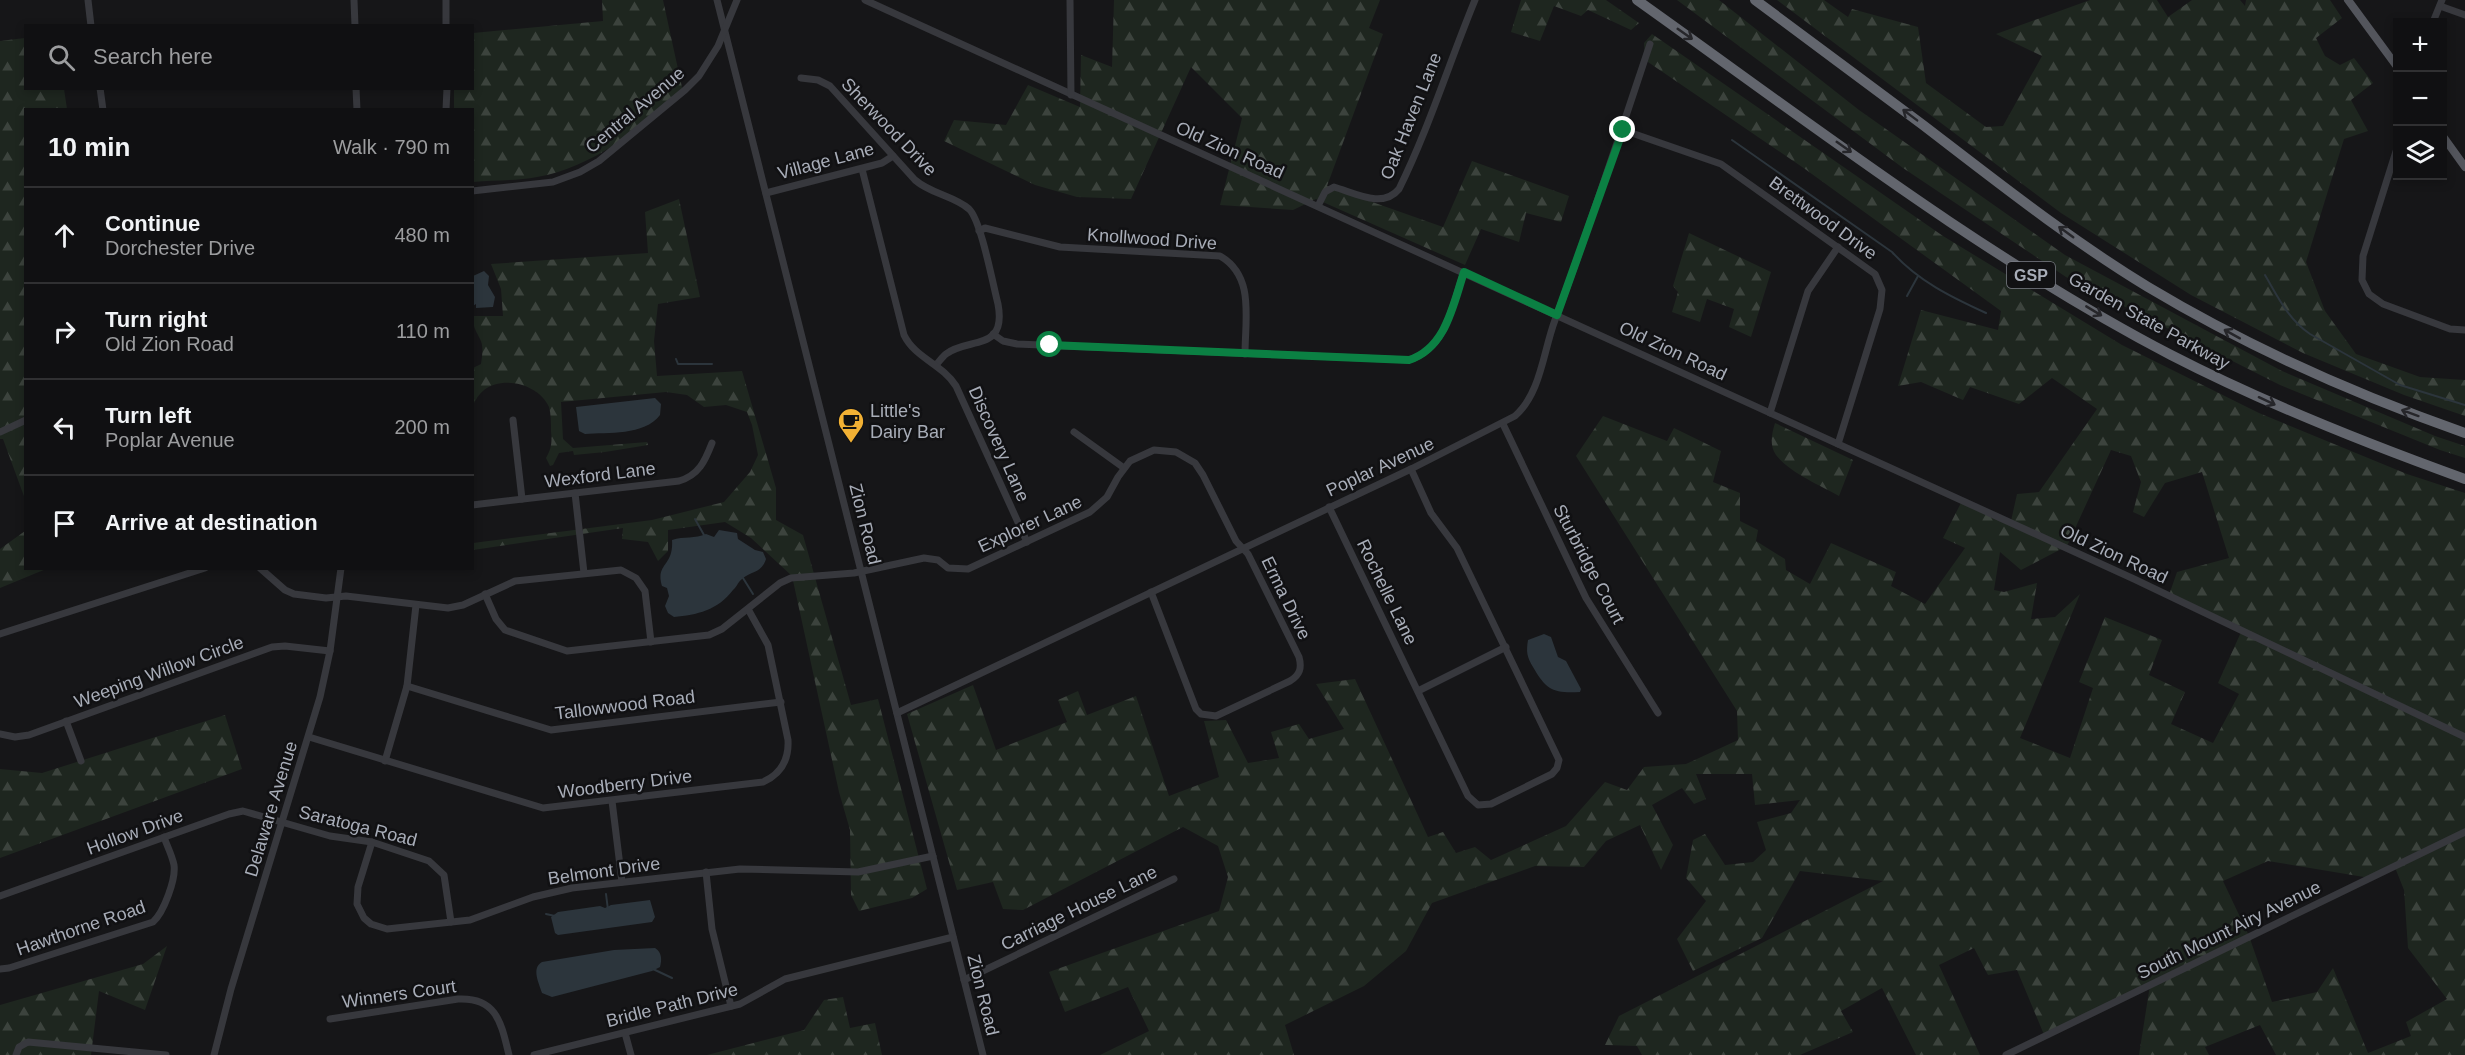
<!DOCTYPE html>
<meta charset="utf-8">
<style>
:root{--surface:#101012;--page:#19191b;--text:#f1f3f6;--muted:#9c9d9f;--line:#303032}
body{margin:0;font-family:Helvetica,sans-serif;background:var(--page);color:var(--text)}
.controls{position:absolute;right:18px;top:18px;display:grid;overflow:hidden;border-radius:0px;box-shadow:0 3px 9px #0003}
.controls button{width:54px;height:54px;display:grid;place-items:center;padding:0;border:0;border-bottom:2px solid var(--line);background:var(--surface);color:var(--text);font:30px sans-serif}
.stop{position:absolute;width:18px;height:18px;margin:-14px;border:4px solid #0b8043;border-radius:50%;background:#fff}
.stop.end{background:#0b8043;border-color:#fff;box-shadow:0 2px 6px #0008}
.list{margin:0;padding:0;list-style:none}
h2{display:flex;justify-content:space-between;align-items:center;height:78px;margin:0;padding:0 24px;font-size:26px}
h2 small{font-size:20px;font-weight:400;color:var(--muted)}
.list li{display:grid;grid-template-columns:39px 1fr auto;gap:18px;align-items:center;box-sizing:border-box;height:96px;padding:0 24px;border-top:2px solid var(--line)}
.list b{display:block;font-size:22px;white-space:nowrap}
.list p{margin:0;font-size:20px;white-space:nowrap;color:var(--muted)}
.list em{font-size:20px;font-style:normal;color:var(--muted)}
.icon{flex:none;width:33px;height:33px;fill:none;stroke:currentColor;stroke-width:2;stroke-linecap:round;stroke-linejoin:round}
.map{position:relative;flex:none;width:2465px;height:1055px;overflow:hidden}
.search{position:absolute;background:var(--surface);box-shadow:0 3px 9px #0003;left:24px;top:24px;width:450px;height:66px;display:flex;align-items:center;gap:15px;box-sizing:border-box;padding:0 21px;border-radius:0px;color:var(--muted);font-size:22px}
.panel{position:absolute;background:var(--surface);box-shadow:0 3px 9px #0003;left:24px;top:108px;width:450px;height:462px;border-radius:0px}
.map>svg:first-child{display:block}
.forest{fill:url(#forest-firs);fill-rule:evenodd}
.water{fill:#2c353c}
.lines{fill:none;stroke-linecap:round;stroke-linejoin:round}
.stream{stroke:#2c353c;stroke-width:2}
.minor{stroke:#37383d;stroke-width:7}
.major{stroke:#53555c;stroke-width:8}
.highway{stroke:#63666e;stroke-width:10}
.oneway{stroke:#26262a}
.route{stroke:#0b8043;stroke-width:8}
.labels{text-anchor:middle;stroke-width:5;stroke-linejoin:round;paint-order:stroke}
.shield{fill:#111113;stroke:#7b7e86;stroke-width:1.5}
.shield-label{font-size:16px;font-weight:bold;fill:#a8adb8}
.street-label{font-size:18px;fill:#a8adb8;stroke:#111113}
.poi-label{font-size:18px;fill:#a8adb8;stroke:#111113;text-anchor:start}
</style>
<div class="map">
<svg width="2465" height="1055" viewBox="0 0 2465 1055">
<defs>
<pattern id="forest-firs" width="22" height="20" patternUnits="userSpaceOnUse" patternTransform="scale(1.5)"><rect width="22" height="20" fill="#1e261f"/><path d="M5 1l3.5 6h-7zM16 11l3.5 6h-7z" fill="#3c433d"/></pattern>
</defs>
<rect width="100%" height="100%" fill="#161618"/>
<g class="forest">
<path d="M602,0H663L683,92C642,127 592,168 537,177C516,181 494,180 473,182L472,110H454V89L472,88L473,33L603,21Z"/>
<polygon points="1114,0 1380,0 1369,28 1383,34 1327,186 1443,227 1472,161 1569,196 1561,222 1526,213 1519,242 1481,229 1465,265 1316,199 1293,210 1220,205 1242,118 1191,67 1131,199 1077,197 1035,185 944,141 954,120 1006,125 1028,85 1080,107 1081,55 1112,67"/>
<polygon points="1521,0 1606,0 1639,23 1631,30 1588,10 1581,16 1554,6 1540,41 1511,32"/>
<polygon points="1677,0 1719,0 1859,110 2065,255 2282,371 2435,436 2465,446 2465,458 2440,450 2280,385 2066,277 1903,168"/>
<polygon points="1777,0 1824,0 1848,17 1852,9 1918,27 1926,83 1986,127 2003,126 2042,56 1996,34 2090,0 2157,0 2168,17 2192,0 2240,0 2245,6 2246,0 2330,0 2342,18 2316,38 2325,56 2340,65 2354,58 2373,83 2351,100 2368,131 2344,139 2306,262 2325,311 2356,354 2420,377 2465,380 2465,416 2404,395 2303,353 2191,295 2061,213"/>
<path d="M1652,34L1943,236L2122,345L2259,413L2407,474L2465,493V1055H2276L2260,1025L2205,1047L2209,1055H2139L2150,985L2045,1037L2017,970L1988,975L1974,948L1939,965L1980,1055H1916L1882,988L1841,1011L1853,1032L1800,1055H1642L1637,1046L1605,1045L1619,1016L1883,881L1800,871L1762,938L1693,971L1677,939L1706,901L1686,878L1693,840L1705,834L1725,865L1753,862L1766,850L1757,822L1791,813L1800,800L1755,805L1752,774H1696L1706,799L1694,804L1682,788L1652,805L1673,845L1661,870L1640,825L1606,841L1584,867L1535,866L1432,903L1406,951L1364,986L1285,1025L1294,1055H1100L1149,1031L1128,987L1065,1012L1049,972L1219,911L1228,877L1218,846L1183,827L1023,910L1003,909L993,882L957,890L907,714L973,685L996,750L1067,722L1058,700L1078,691L1087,715L1136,696L1169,796L1219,777L1204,721L1226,720L1248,763L1279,758L1271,732L1299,724L1309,739L1344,729L1316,684L1355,679L1428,837L1443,832L1456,853L1475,847L1491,860L1566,826L1605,782L1627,790L1644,767L1686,764L1738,740L1737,711L1576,456L1603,416L1667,441L1674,428L1721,451L1713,482L1740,493V521L1758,530L1756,541L1785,559L1786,570L1810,584L1831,543L1896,572L1891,586L1925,604L1965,548L1943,538L1963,499L2011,521L2017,494L2039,492L2097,409L2052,378L2019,404L1970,387L1963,400L1921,382L1898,386L1921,310L1998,330L2001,311L1805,169L1645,60L1644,43ZM2111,450L2131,456L2141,482L2133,512L2144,517L2165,483L2202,472L2229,558L2177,572L2169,595L2242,630L2218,683L2239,694L2213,743L2171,724L2185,692L2149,675L2162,640L2105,617L2079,682L2093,688L2070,758L2020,738L2080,594L2055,617L2031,619L2037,583L2004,592L1994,590L2000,552L2021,570L2067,546ZM2268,861L2370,878L2394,865L2404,890L2408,948L2447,999L2406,1022L2411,1036L2368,1053L2333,968L2317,992L2272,1002L2249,936L2223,881Z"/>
<polygon points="25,38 26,88 64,89 67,109 26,110 25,499 3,439 0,439 0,41"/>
<path d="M679,199L700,297L658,304L654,341L657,376L742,371L776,488V520L803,535L851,705L878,699L927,889L912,898L859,911L851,895L850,830L839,792L792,576L751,538L725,522L668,530V551L658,561L648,542L622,539L623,528L473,550V543L652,520L724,502L750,472L758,455L752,425L747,412L726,405L704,407L687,395L666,392L561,402L563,439L573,448L647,442L648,445L605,452L574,455L573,451L559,453L553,465L550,466L546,458C552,448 552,441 551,431C551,423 551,414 549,407C539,384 503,375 484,390C479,394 476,399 473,405V368L481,364C482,356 484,346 480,339C475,329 473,327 473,316H503L501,289L491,264L648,253L645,212Z"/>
<polygon points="1689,233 1771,272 1751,337 1729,327 1734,309 1707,299 1700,322 1672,312 1678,292 1673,286"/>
<path d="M1775,423L1853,460L1839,496C1820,485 1790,473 1776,455C1769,445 1772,433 1775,423Z"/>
<polygon points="25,531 26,568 46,569 0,588 0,549"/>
<polygon points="225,715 242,769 0,858 0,769 42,773"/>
<polygon points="167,946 145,1010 99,991 91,1055 0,1055 0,1005 143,964"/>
<polygon points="843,997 850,1028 875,1023 882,1055 707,1055 804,1030 824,1000"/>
</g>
<g class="water">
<polygon points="484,271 489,276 488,285 495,297 493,307 476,308 476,304 473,306 473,276"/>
<path d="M655,398L661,404L660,415C644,436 608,432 585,434L579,431L576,407Z"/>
<path d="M719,530L737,533L738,539L755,550L763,552L766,559C761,574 752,570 742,579C737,583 737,587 733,590C718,610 697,615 674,617L668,613L665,606L669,596L667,588L662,586C655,563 674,567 672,540C684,536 695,539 706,534L714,537Z"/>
<path d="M1544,634L1551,637L1558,657L1566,661L1581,689L1580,692C1553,693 1547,691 1533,667C1527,657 1526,652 1528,640Z"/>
<polygon points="650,900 655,917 652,922 558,935 555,933 551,917 558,912 600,906 605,908 611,905"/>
<path d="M655,948C662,952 662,960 660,967L652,971L552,997L542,993C539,983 531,968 542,962L614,950Z"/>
</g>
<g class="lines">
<g class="stream">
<path d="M1732,140L1892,252C1918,281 1951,297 1986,313"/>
<path d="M2265,275C2278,297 2288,319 2310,334L2400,385L2465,405"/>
<polyline points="1907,296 1918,276"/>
<polyline points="676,359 678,364 712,364"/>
<polyline points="695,519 704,535"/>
<polyline points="743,578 753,594"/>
<polyline points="606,894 608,910"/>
<polyline points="546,914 555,916"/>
<polyline points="653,969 672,978"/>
</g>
<g class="minor">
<polyline points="88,0 91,26"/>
<polyline points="354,0 355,26"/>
<polyline points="446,0 446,26"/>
<polyline points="717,0 983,1055"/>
<polyline points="865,0 2134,579 2465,737"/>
<polyline points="1070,0 1071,95"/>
<polyline points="2440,6 2465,15"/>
<polyline points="2433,22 2442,0"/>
<path d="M801,78L818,80L830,86L915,180C931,194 954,196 969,209C981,220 993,285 998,304C1007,352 968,337 946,354C942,357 939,362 936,365"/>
<polyline points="100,88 103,110"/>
<polyline points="356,88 357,110"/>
<polyline points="446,110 447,88"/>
<polyline points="1623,130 1721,164 1875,274 1882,290 1880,309 1838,444"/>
<polyline points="2398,145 2363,256 2362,280 2369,294 2383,304 2450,329 2465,330"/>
<path d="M862,169L904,335C915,358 942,364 956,386L1027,542"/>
<polyline points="472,191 553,182 580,172 599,161 685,90 699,76 718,46 737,0"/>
<polyline points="766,193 882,163 893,156"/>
<path d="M1318,206L1325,192L1334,187C1355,193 1383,209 1399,189C1429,128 1449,63 1475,0"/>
<path d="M979,231L985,228L1060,247L1220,256C1255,276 1245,319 1245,354"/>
<path d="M993,334L1003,341L1017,344L1409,360C1447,348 1452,305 1464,272"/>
<polyline points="1770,413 1808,291 1838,247"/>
<polyline points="513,420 522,499"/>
<polyline points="1503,424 1586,598 1658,713"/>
<polyline points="0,432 26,420"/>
<polyline points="1074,432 1124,468"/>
<polyline points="575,493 584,573"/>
<path d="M472,505L679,481C699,475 705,461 712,443"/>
<polyline points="1329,507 1468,796 1478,805 1491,804 1552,774 1557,768 1559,760 1457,548 1431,513 1411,469"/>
<polyline points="260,568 285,590 294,594 326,598 346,596 448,608 463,605 515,581 621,570 636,578 645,591 651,642"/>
<path d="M485,594L496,619L505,630L567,651L709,635L722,629L780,583L791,578L854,573L924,558L938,560L948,568L968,569L1090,512L1107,497L1118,477L1130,461L1154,450L1176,452L1195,463L1203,475L1236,541L1248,554L1299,657C1302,668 1300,675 1290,681L1216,716L1201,714L1196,709L1151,592"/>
<polyline points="0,634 205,568"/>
<polyline points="407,686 551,730 781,702"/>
<polyline points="1418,691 1506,647"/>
<path d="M897,713L1411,469L1515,416C1541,393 1543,352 1555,320C1589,229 1619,137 1650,44"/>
<polyline points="66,721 81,761"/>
<polyline points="0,734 15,737 29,735 272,647 285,646 330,651"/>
<path d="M309,737L543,808L763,782C781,774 789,759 788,740L768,645L748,609"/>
<polyline points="385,761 407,686 416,605"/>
<polyline points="612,801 622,882"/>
<polyline points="372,842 358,887 357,904 364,918 371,924 387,929 470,920 533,897 572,888 740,869 858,872 933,856"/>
<polyline points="706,872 712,929 731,1006"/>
<polyline points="0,896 229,814 243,811 330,836 372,842 429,861 444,875 451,922"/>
<path d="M0,969L9,968L153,922C164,912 176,879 174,865C172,855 167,846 164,837"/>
<polyline points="964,980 1174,879"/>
<path d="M330,1019L458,999C497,997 501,1023 509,1055"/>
<polyline points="625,1033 631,1055"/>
<polyline points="16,1055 19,1047 28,1042 166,1055"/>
<polyline points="214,1055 231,989 320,697 330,651 341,568"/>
<polyline points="534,1055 740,1004 785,979 953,937"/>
<polyline points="2006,1055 2465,832"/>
</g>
<g class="major">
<polyline points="2348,0 2398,68"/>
<polyline points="2442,135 2465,167"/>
</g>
<g class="highway">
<path d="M1637,0C1810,123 1983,257 2171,355C2266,404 2365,443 2465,479"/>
<path d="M1755,0C1811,42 1867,83 1923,125C1996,181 2069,239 2148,287C2248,347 2354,394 2465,433"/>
</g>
</g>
<defs><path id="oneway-shaft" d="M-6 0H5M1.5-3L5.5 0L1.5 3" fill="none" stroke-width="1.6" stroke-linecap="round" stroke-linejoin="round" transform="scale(1.5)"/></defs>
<g class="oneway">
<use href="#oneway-shaft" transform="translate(1685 34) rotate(35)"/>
<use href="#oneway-shaft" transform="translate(1910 115) rotate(-143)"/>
<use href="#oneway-shaft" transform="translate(1844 147) rotate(35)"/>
<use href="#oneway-shaft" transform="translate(2066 232) rotate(-144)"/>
<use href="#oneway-shaft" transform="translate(2094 311) rotate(31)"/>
<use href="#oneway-shaft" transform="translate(2232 334) rotate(-151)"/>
<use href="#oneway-shaft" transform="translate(2267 401) rotate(25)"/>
<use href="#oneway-shaft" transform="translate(2410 413) rotate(-160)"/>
</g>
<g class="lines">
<path class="route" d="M1050,345L1409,360C1446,348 1453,305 1464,272L1557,315L1623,130"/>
</g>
<defs>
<g id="cafe-pin" transform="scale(1.35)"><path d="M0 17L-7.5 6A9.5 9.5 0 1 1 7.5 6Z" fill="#f2b134" stroke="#111113"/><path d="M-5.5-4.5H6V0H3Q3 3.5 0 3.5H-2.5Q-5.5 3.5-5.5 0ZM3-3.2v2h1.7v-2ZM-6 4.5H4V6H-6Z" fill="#111"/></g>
</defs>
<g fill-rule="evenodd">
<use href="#cafe-pin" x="851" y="421"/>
</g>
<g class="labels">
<rect class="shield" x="2007" y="262" width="48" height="26" rx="4.5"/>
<g class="shield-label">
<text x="2031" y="281">GSP</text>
</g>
<g class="street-label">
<text transform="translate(635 110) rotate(-40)" y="6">Central Avenue</text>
<text transform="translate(1411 116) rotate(-68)" y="6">Oak Haven Lane</text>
<text transform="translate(889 127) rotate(46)" y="6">Sherwood Drive</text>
<text transform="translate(1230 150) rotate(24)" y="6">Old Zion Road</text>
<text transform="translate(826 161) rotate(-15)" y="6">Village Lane</text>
<text transform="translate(1823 218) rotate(36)" y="6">Brettwood Drive</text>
<text transform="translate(1152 239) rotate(4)" y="6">Knollwood Drive</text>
<text transform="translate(2149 321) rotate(29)" y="6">Garden State Parkway</text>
<text transform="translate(1673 351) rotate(25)" y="6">Old Zion Road</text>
<text transform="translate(999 444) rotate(66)" y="6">Discovery Lane</text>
<text transform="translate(1380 467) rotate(-25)" y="6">Poplar Avenue</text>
<text transform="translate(600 475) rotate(-7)" y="6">Wexford Lane</text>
<text transform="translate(865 524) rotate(76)" y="6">Zion Road</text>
<text transform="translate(1030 524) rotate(-25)" y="6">Explorer Lane</text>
<text transform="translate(2114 554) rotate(25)" y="6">Old Zion Road</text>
<text transform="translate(1589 564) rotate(62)" y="6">Sturbridge Court</text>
<text transform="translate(1387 592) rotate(64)" y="6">Rochelle Lane</text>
<text transform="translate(1286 598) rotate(64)" y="6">Erma Drive</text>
<text transform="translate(159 672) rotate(-20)" y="6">Weeping Willow Circle</text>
<text transform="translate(625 705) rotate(-7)" y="6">Tallowwood Road</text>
<text transform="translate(625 784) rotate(-7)" y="6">Woodberry Drive</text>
<text transform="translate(271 809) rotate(-73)" y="6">Delaware Avenue</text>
<text transform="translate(358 826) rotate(14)" y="6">Saratoga Road</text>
<text transform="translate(135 832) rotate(-20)" y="6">Hollow Drive</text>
<text transform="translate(604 871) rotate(-8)" y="6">Belmont Drive</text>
<text transform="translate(1079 908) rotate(-26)" y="6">Carriage House Lane</text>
<text transform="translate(81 928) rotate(-19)" y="6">Hawthorne Road</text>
<text transform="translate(2229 930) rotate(-26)" y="6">South Mount Airy Avenue</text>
<text transform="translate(399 994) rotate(-8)" y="6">Winners Court</text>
<text transform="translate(983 995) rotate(76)" y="6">Zion Road</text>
<text transform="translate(672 1005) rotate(-14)" y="6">Bridle Path Drive</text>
</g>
<g class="poi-label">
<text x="870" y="417">Little's<tspan x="870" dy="21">Dairy Bar</tspan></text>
</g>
</g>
</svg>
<div class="controls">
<button>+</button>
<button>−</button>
<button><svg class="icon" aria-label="layers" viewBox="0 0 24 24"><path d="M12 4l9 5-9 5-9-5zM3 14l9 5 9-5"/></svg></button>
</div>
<div class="stop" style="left:1050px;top:345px"></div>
<div class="stop end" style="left:1623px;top:130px"></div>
<div class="search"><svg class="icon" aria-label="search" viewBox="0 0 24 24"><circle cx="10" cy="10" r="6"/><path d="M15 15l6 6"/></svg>Search here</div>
<section class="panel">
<h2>10 min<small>Walk · 790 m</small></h2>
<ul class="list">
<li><svg class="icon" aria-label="ahead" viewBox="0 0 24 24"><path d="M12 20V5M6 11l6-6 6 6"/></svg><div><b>Continue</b><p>Dorchester Drive</p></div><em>480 m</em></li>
<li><svg class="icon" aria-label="right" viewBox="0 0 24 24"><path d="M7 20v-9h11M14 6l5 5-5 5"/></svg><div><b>Turn right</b><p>Old Zion Road</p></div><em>110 m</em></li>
<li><svg class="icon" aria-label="left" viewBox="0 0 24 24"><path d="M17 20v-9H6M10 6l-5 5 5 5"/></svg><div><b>Turn left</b><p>Poplar Avenue</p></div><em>200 m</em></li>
<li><svg class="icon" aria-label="arrive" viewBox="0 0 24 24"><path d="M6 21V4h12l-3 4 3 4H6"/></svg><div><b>Arrive at destination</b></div></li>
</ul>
</section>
</div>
